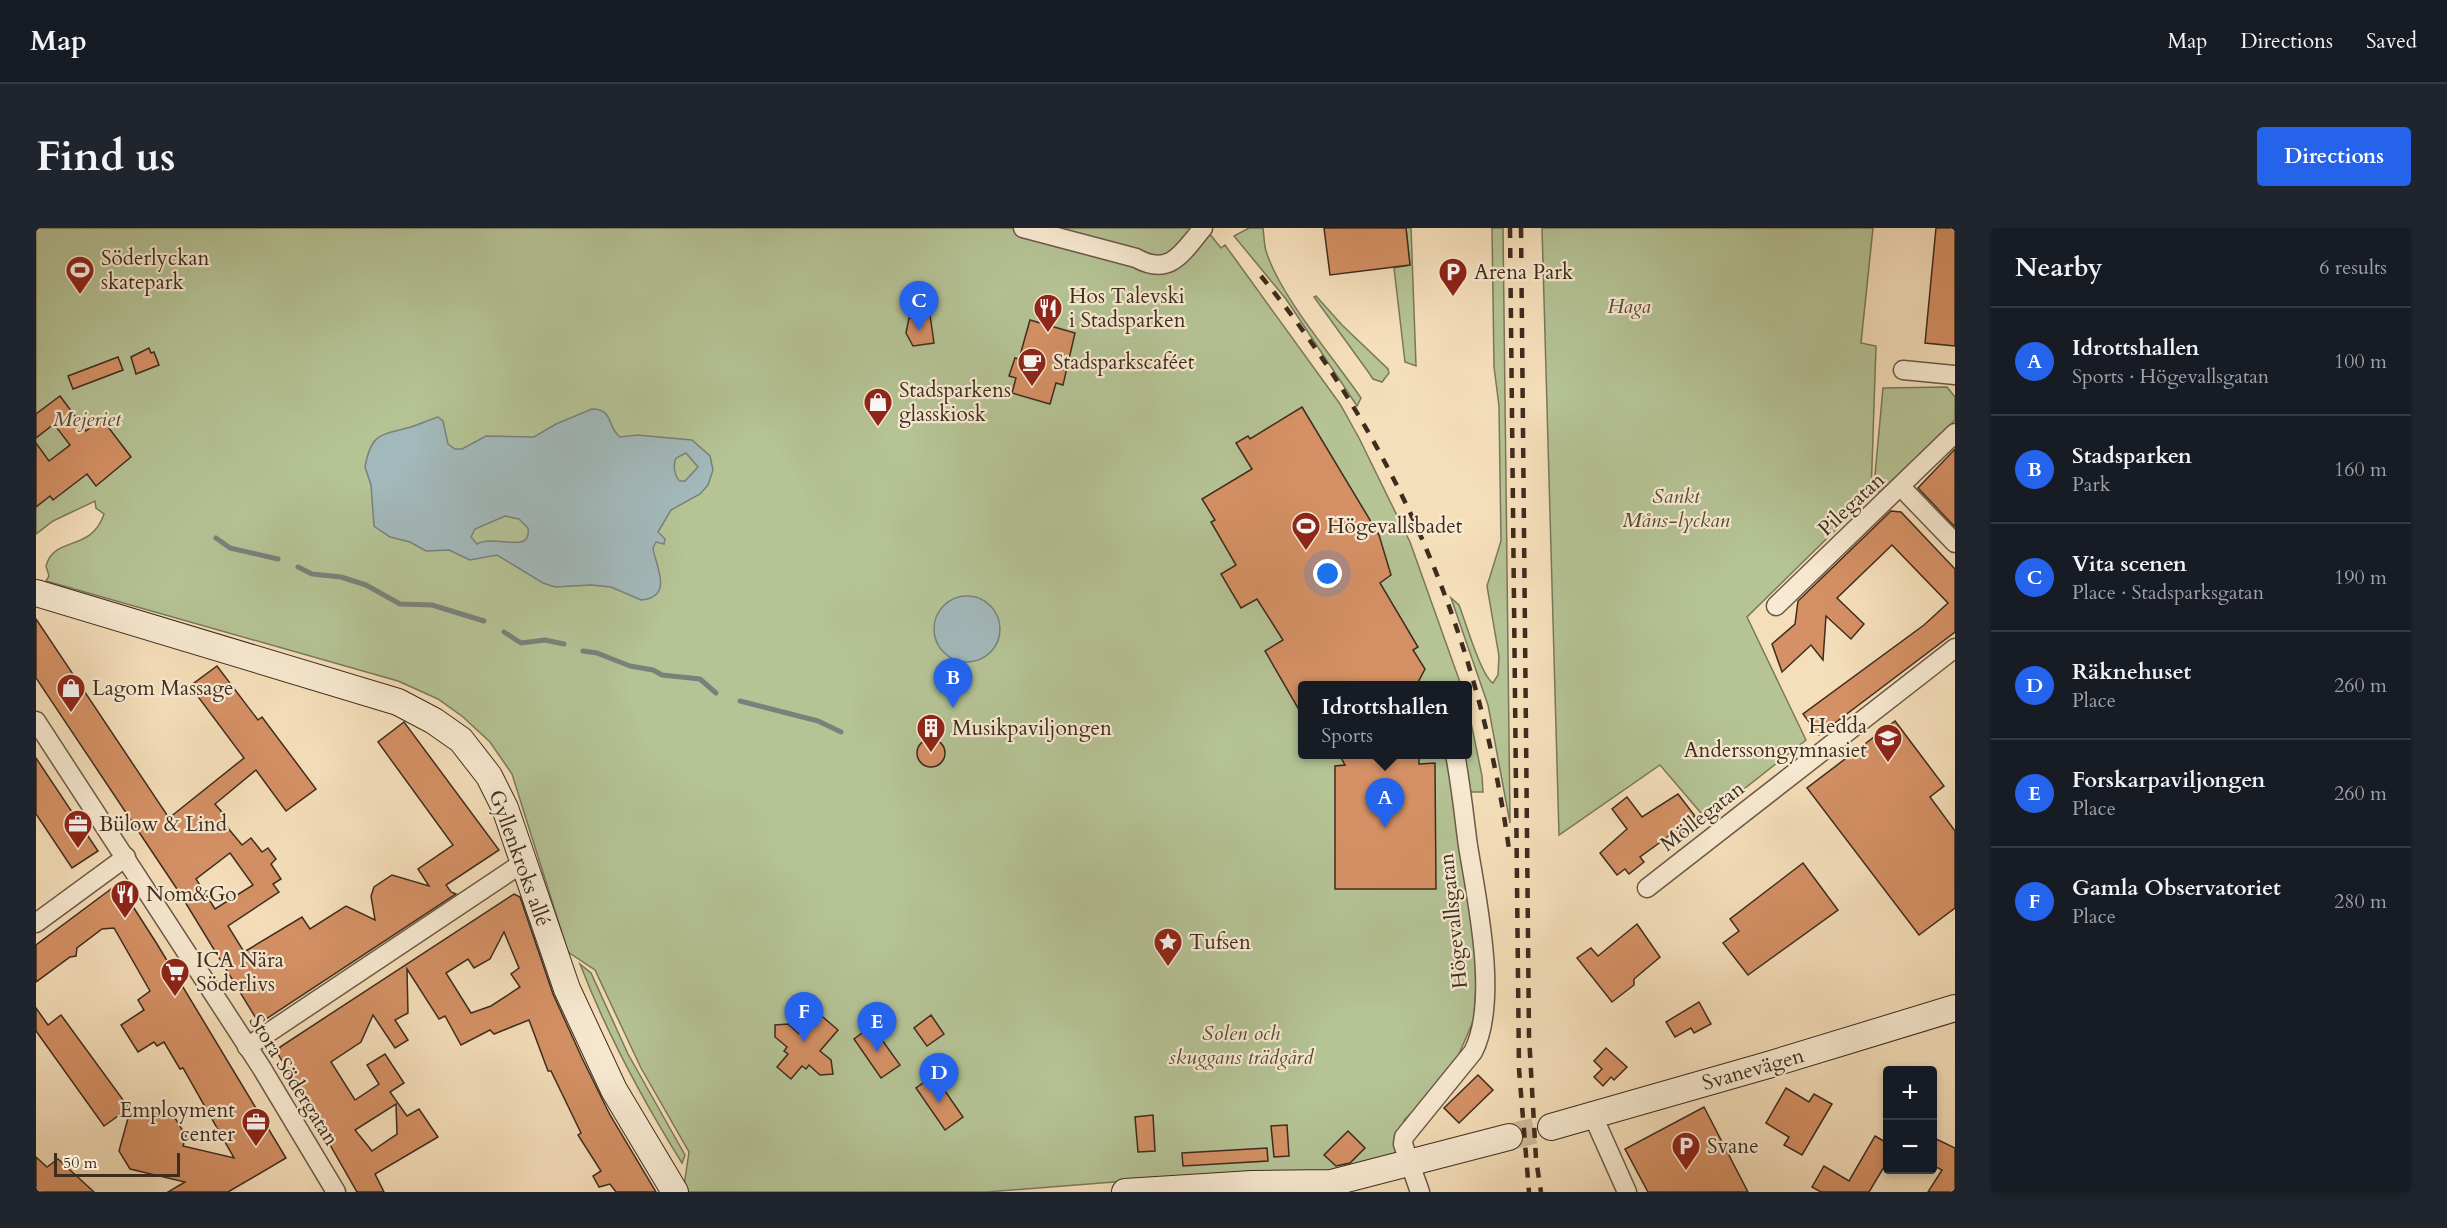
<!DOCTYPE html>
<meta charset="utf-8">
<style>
:root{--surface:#171b24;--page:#20242c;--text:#f1f3f6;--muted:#9ea1a6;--line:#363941;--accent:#2563eb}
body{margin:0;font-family:Cardo,serif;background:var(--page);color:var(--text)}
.controls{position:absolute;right:18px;bottom:18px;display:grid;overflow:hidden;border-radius:6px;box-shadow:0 3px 9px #0003}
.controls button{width:54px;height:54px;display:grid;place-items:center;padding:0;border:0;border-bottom:2px solid var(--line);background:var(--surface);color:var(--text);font:30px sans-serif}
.scale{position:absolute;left:18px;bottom:15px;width:126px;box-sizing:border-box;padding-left:6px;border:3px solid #3e2c1e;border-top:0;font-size:16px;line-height:21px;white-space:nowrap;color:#3e2c1e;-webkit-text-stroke:4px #f8ead2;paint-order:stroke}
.you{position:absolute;left:1292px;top:346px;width:21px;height:21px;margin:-15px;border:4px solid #fff;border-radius:50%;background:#1a73e8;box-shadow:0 0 0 9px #1a73e833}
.badge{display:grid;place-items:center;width:39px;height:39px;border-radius:50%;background:var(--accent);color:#fff;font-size:20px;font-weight:700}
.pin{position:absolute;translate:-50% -50px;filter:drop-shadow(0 2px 3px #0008)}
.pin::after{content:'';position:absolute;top:32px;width:21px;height:18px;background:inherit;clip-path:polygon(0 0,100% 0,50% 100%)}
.popup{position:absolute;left:1262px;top:453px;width:174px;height:78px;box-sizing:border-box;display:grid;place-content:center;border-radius:6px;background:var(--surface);filter:drop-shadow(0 2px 4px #0005);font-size:20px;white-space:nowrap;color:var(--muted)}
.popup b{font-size:22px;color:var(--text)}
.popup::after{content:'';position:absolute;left:50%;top:100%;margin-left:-12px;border:12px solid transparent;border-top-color:var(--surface)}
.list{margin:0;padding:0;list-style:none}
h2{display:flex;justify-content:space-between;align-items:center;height:78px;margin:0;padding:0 24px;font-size:26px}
h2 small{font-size:20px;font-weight:400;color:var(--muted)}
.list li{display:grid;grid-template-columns:39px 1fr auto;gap:18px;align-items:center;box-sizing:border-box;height:108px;padding:0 24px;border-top:2px solid var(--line)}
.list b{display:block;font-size:22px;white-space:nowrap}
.list p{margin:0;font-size:20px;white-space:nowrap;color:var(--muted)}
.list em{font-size:20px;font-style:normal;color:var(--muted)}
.map{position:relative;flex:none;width:1919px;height:964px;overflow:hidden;border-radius:6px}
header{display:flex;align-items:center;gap:36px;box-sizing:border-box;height:84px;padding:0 30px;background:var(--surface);border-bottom:2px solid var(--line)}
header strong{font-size:28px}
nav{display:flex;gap:33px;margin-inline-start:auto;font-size:21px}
.intro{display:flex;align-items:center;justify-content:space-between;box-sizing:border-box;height:144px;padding:0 36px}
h1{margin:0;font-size:42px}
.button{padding:15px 27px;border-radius:6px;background:var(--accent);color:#fff;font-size:21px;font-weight:700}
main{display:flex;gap:36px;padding:0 36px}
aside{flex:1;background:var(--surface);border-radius:6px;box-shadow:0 3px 9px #0003}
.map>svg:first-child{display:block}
.green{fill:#b5c395;stroke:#7a785a;stroke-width:1.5}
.water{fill:#a2b9bb;stroke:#7a817c;stroke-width:1.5;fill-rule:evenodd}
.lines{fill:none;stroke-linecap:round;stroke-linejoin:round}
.stream{stroke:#7a817c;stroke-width:5}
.building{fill:#d59165;stroke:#3e2c1e;stroke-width:1.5;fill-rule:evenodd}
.secondary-tunnel{stroke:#d0bb9b;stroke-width:26;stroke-dasharray:26 13;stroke-linecap:butt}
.street-casing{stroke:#6c5945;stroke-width:21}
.secondary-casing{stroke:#3e2c1e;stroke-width:28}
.street{stroke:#f8ead2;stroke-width:18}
.secondary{stroke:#f8ead2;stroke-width:26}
.rail{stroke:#3e2c1e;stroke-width:4.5;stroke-dasharray:10 10;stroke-linecap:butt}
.labels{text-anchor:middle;stroke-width:4.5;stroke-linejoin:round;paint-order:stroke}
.poi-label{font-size:21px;fill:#3e2c1e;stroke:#f8ead2;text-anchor:start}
.park-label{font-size:21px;font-style:italic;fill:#564a36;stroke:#f8ead2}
.street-label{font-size:21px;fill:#3e2c1e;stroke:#f8ead2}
</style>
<header>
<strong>Map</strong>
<nav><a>Map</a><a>Directions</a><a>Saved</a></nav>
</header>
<div class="intro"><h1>Find us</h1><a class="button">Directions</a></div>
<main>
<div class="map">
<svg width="1919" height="964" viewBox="0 0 1919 964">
<rect width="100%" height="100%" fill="#f5dfba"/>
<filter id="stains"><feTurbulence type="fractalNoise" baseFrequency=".00333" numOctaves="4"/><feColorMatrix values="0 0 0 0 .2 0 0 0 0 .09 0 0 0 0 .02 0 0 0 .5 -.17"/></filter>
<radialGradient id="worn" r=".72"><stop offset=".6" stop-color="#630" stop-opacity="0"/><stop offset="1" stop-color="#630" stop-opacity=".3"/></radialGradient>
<g class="green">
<path d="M0,0H1169L1185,20L1189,17L1197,28L1304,176L1323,210L1374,314L1425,457L1266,458V526H1432V480L1446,548L1447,564H1434L1440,756L1438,791L1420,833L1396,865L1368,892L1366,905V929L1304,943H1217L951,964H652L648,958L653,924L605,840L559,742L532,724L476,546L454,514L427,489L402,471L362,453L10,353L13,348L10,338C18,307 55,325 68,286L60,280L59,273L17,293L0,306Z"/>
<path d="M1213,0H1227C1228,7 1228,16 1230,23C1244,68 1297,129 1325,170L1321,178L1250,71L1198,8Z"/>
<polygon points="1370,0 1375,0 1380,138 1369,134 1358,40 1374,37"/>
<path d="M1456,0H1467L1474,595L1452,477L1415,370L1423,377C1429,392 1445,448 1457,455L1462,447L1463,428L1451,358L1465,313L1463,178L1458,139Z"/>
<polygon points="1506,0 1837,0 1825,115 1840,118 1835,267 1711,389 1770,512 1670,591 1624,537 1523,607"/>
<polygon points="1280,68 1306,97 1352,141 1353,145 1346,154 1337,151 1333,145 1278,69"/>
<polygon points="1911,159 1919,169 1919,192 1846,268 1838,258 1847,160"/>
<path d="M544,736L555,745L592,826L649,927L646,935C606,871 571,806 544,736Z"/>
</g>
<g class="water">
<path d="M556,181C578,181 571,200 584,209L601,207L656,212L674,228L677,242L672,257L664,266L635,282L622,304L629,311L628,316L620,314L617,320C619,337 639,369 605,372L575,359L555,357L519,359L507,355L461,327L434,332L413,322L390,323L374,314L354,309L338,298L335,257L329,239C335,204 346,207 375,199C384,196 393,192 402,189L407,193L412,216L419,221H426L450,208L498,209L520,196ZM650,225L662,239L649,253H644C638,248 637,237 640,230ZM469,288L483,291L492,300C496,327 460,306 441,316L435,309L439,301Z"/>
<circle cx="931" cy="401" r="33"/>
</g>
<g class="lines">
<g class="stream">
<polyline points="180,310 194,320 242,331"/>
<polyline points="262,339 276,346 305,349 330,357 364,376 396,377 448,393"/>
<polyline points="468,404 485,415 509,412 528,416"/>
<polyline points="547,423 561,425 594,438 617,442 626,447 664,451 680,465"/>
<polyline points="704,473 782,493 805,504"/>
</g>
</g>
<g class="building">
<polygon points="1288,0 1370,0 1374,37 1294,47"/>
<polygon points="1900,0 1919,0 1919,118 1889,115"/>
<polygon points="894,87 898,115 877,118 870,105 873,90"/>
<polygon points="994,92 1039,105 1027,157 1020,155 1014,176 976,165 980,150 973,148 979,130 983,131"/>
<polygon points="113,120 115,125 118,124 123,137 100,146 95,129"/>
<polygon points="82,129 87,142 37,161 32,148"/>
<polygon points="24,168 50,203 66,191 95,229 60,258 51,246 17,272 14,268 0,279 0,215 13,233 34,217 18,196 0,210 0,186"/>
<polygon points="1266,179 1343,307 1355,347 1344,355 1382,419 1377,422 1389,441 1380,458 1266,458 1266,487 1229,423 1247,412 1221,371 1205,380 1185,346 1200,337 1175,294 1179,292 1166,271 1216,241 1200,215 1212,208 1214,211"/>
<polygon points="1919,221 1919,299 1882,260"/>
<polygon points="1855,283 1865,284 1919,341 1919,404 1783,507 1767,486 1888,397 1912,375 1856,317 1801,370 1828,396 1815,411 1790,388 1787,432 1775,417 1746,444 1736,416 1759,396 1762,373"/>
<path d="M0,391L133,590L208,530L154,458L181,438L222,492L226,489L280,561L250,583L220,542L179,576L190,589L186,593L206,617L215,610L226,624L232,620L240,631L235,636L245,651L237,656L243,664L192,698L208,724L266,689L274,701L310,678L339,692L335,668L338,659L356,647L393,658L382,641L417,617L342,514L368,494L463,622L410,657L415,664L420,666L227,793L221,792L143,664L0,450ZM194,625L217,657L179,681L160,651Z"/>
<polygon points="1859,493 1908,558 1894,569 1919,603 1919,680 1883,707 1771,560"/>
<circle cx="895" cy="525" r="14"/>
<polygon points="1303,526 1383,526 1383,536 1399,535 1400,661 1299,661 1299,538 1309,537"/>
<polygon points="0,530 62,623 36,640 0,586"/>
<polygon points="1642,566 1659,588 1650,595 1653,600 1638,611 1635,606 1626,613 1604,629 1608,634 1593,646 1589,641 1581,647 1564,625 1591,601 1576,581 1591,569 1606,589"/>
<polygon points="1767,635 1802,682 1712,747 1687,715 1703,703 1694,691"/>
<polygon points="79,658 85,660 121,716 250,930 192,964 132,964 149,954 94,941 83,923 94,883 99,889 109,883 139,890 150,908 147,918 198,930 147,840 144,841 128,814 121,818 118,814 102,824 85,797 108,782 102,772 114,763 78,700 66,701 41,720 40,728 34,729 0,754 0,717"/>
<path d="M478,666L484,669L517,766L546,830L574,887L620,964H580L574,956L563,959L557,948L565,943L542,907L545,905L515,843H512L493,792L458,806L454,802L425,817L409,788L403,791L371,741L372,785L359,792L372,812L359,820L337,787L325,814L295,834L319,872L343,856L331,837L349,826L368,855L354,864L371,888L383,881L402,909L339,946L348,964H321L242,826L244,819ZM468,704L483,740L475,746L484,759L455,778L435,785L410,745L432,731L438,740L454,731ZM360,876L361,906L336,923L319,902Z"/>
<polygon points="1601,696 1624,729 1598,751 1598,757 1576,774 1541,730 1555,720 1562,728"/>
<polygon points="1663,774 1675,796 1658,805 1655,800 1639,809 1630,794"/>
<polygon points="0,780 12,797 25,787 93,880 68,898 0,803"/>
<polygon points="781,784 802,802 784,823 795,832 797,846 784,847 773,837 770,841 766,838 755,851 741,839 752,826 748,823 751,819 739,809 739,797 752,796 763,806"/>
<polygon points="895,787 908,806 891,818 878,800"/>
<polygon points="836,798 864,837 845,850 818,811"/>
<polygon points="1570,820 1591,839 1578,852 1575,849 1567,858 1558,849 1566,841 1558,833"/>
<polygon points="898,847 927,889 909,902 880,860"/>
<polygon points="1442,847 1457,862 1423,895 1408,880"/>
<polygon points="1750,860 1773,874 1778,866 1796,876 1766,927 1748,917 1753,909 1730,895"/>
<polygon points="1668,879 1712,964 1612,964 1589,921"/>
<polygon points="1117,887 1119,923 1102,924 1099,889"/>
<polygon points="1251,897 1253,928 1238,929 1235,898"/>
<polygon points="1312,903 1329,920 1314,935 1300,938 1288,927"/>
<polygon points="1839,908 1851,915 1851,934 1833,964 1785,964 1776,959 1788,938 1813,953"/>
<polygon points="1896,909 1919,920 1919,964 1892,964 1906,942 1896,937"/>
<polygon points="1231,920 1232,933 1147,938 1146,925"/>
<polygon points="0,929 11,939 22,931 58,964 0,964"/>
</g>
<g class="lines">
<polyline class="secondary-tunnel" points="1473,909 1515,899"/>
<g class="street-casing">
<g id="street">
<path d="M987,0L1100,30C1134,49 1146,25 1167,0"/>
<polyline points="1867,142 1919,147"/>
<polyline points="1865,259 1919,315"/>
<polyline points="1740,378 1919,205"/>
<polyline points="0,493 225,839 300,964"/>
<polyline points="1611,660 1919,420"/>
<polyline points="0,695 90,629"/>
<polyline points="211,819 488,634"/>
<polyline points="1557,888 1591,964"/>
<path d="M1384,964L1367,916L1368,909L1437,824C1463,774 1441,673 1432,618C1428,588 1425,557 1419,526"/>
</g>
</g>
<g class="secondary-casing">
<g id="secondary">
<polyline points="0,365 362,474 398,493 425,512 453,548 469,580 531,761 578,862 639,964"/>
<polyline points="1515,899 1732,837 1919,780"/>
<polyline points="1089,964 1216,956 1295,955 1473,909"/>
</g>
</g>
<use href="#street" class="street"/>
<use href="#secondary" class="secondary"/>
<g class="rail">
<polyline points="1474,0 1483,841 1493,964"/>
<polyline points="1485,0 1493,808 1500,931 1505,964"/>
<path d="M1225,48C1361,215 1443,408 1473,621"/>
</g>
</g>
<defs>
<g id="stadium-pin" transform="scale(1.5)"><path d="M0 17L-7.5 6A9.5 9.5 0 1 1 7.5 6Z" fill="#8f2418" stroke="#f8ead2"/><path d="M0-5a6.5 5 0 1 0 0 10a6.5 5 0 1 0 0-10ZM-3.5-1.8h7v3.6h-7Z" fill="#fff"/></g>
<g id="parking-pin" transform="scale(1.5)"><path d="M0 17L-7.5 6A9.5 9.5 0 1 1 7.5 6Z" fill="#8f2418" stroke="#f8ead2"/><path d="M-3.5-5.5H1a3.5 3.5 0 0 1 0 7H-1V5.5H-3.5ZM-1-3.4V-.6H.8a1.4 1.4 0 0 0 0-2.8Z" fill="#fff"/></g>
<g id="restaurant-pin" transform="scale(1.5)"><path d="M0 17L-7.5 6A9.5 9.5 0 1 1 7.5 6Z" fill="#8f2418" stroke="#f8ead2"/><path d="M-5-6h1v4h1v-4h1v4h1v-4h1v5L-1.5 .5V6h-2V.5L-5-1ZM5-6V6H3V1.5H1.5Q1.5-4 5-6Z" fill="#fff"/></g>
<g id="cafe-pin" transform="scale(1.5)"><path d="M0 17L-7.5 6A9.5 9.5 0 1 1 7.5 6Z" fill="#8f2418" stroke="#f8ead2"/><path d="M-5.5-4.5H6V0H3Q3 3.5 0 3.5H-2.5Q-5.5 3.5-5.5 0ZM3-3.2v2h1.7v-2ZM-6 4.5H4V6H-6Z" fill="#fff"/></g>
<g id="shop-pin" transform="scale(1.5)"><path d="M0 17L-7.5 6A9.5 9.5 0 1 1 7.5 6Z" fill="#8f2418" stroke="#f8ead2"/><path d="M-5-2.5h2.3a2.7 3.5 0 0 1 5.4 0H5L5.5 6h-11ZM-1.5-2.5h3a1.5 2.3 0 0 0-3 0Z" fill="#fff"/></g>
<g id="building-pin" transform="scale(1.5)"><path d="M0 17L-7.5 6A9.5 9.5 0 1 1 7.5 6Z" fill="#8f2418" stroke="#f8ead2"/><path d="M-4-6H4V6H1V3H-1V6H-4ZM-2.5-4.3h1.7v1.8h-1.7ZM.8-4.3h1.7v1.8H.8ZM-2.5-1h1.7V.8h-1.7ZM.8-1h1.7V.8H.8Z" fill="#fff"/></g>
<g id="school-pin" transform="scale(1.5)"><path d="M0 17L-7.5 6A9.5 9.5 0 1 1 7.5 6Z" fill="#8f2418" stroke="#f8ead2"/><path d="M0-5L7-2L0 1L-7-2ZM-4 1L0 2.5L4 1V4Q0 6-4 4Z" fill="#fff"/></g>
<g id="office-pin" transform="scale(1.5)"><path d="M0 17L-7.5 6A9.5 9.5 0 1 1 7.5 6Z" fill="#8f2418" stroke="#f8ead2"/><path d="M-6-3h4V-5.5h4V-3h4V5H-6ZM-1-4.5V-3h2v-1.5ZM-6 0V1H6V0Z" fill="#fff"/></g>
<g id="sight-pin" transform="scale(1.5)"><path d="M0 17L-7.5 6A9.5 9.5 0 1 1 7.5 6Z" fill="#8f2418" stroke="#f8ead2"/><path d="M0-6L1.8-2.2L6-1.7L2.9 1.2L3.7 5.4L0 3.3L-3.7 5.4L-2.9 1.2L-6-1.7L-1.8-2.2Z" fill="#fff"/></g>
<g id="supermarket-pin" transform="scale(1.5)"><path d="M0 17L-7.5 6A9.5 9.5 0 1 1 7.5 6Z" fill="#8f2418" stroke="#f8ead2"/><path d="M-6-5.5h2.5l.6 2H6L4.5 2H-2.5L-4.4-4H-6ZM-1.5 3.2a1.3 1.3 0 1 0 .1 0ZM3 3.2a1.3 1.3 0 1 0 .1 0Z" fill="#fff"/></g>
</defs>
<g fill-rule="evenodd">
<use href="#stadium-pin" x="44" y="42"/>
<use href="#parking-pin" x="1417" y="44"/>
<use href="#restaurant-pin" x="1012" y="80"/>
<use href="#cafe-pin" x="996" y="134"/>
<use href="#shop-pin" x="842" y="174"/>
<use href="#stadium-pin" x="1270" y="298"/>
<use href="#shop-pin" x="35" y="460"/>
<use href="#building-pin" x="895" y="500"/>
<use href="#school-pin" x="1852" y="510"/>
<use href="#office-pin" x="42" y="596"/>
<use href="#restaurant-pin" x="89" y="666"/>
<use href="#sight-pin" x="1132" y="714"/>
<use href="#supermarket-pin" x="139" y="744"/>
<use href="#office-pin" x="220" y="894"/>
<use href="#parking-pin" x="1650" y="918"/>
</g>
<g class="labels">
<g class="poi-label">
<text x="65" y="37">Söderlyckan<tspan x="65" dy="24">skatepark</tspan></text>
<text x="1438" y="51">Arena Park</text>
<text x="1033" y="75">Hos Talevski<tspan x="1033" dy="24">i Stadsparken</tspan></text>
<text x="1017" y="141">Stadsparkscaféet</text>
<text x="863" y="169">Stadsparkens<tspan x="863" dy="24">glasskiosk</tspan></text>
<text x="1291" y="305">Högevallsbadet</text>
<text x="56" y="467">Lagom Massage</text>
<text x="1831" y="505" text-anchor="end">Hedda<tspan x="1831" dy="24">Anderssongymnasiet</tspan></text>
<text x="916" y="507">Musikpaviljongen</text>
<text x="63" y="603">Bülow &amp; Lind</text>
<text x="110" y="673">Nom&amp;Go</text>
<text x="1153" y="721">Tufsen</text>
<text x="160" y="739">ICA Nära<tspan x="160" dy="24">Söderlivs</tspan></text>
<text x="199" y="889" text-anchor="end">Employment<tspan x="199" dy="24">center</tspan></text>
<text x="1671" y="925">Svane</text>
</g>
<g class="park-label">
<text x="1593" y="85">Haga</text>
<text x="51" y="198">Mejeriet</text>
<text x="1640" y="275">Sankt<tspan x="1640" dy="24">Måns-lyckan</tspan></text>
<text x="1205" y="812">Solen och<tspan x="1205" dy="24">skuggans trädgård</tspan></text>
</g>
<g class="street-label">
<text transform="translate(1815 276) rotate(-43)" y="7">Pilegatan</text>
<text transform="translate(1666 588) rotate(-38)" y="7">Möllegatan</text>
<text transform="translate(484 630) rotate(70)" y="7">Gyllenkroks allé</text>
<text transform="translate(1417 693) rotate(-96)" y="7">Högevallsgatan</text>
<text transform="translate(1717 841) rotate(-16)" y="7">Svanevägen</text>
<text transform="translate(258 852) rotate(58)" y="7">Stora Södergatan</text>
</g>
</g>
<rect width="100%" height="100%" filter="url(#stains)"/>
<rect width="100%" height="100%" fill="url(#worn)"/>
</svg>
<div class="controls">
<button>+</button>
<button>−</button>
</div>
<div class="scale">50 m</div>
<div class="you"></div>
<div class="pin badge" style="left:1349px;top:600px">A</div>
<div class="popup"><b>Idrottshallen</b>Sports</div>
<div class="pin badge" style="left:917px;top:480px">B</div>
<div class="pin badge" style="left:883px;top:103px">C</div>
<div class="pin badge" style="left:903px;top:875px">D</div>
<div class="pin badge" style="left:841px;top:824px">E</div>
<div class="pin badge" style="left:768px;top:814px">F</div>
</div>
<aside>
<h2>Nearby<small>6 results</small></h2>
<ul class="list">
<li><span class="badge">A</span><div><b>Idrottshallen</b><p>Sports · Högevallsgatan</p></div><em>100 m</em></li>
<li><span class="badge">B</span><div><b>Stadsparken</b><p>Park</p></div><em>160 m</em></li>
<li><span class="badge">C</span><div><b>Vita scenen</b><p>Place · Stadsparksgatan</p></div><em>190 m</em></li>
<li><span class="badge">D</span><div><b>Räknehuset</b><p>Place</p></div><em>260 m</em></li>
<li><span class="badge">E</span><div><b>Forskarpaviljongen</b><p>Place</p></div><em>260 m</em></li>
<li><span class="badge">F</span><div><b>Gamla Observatoriet</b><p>Place</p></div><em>280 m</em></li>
</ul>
</aside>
</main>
